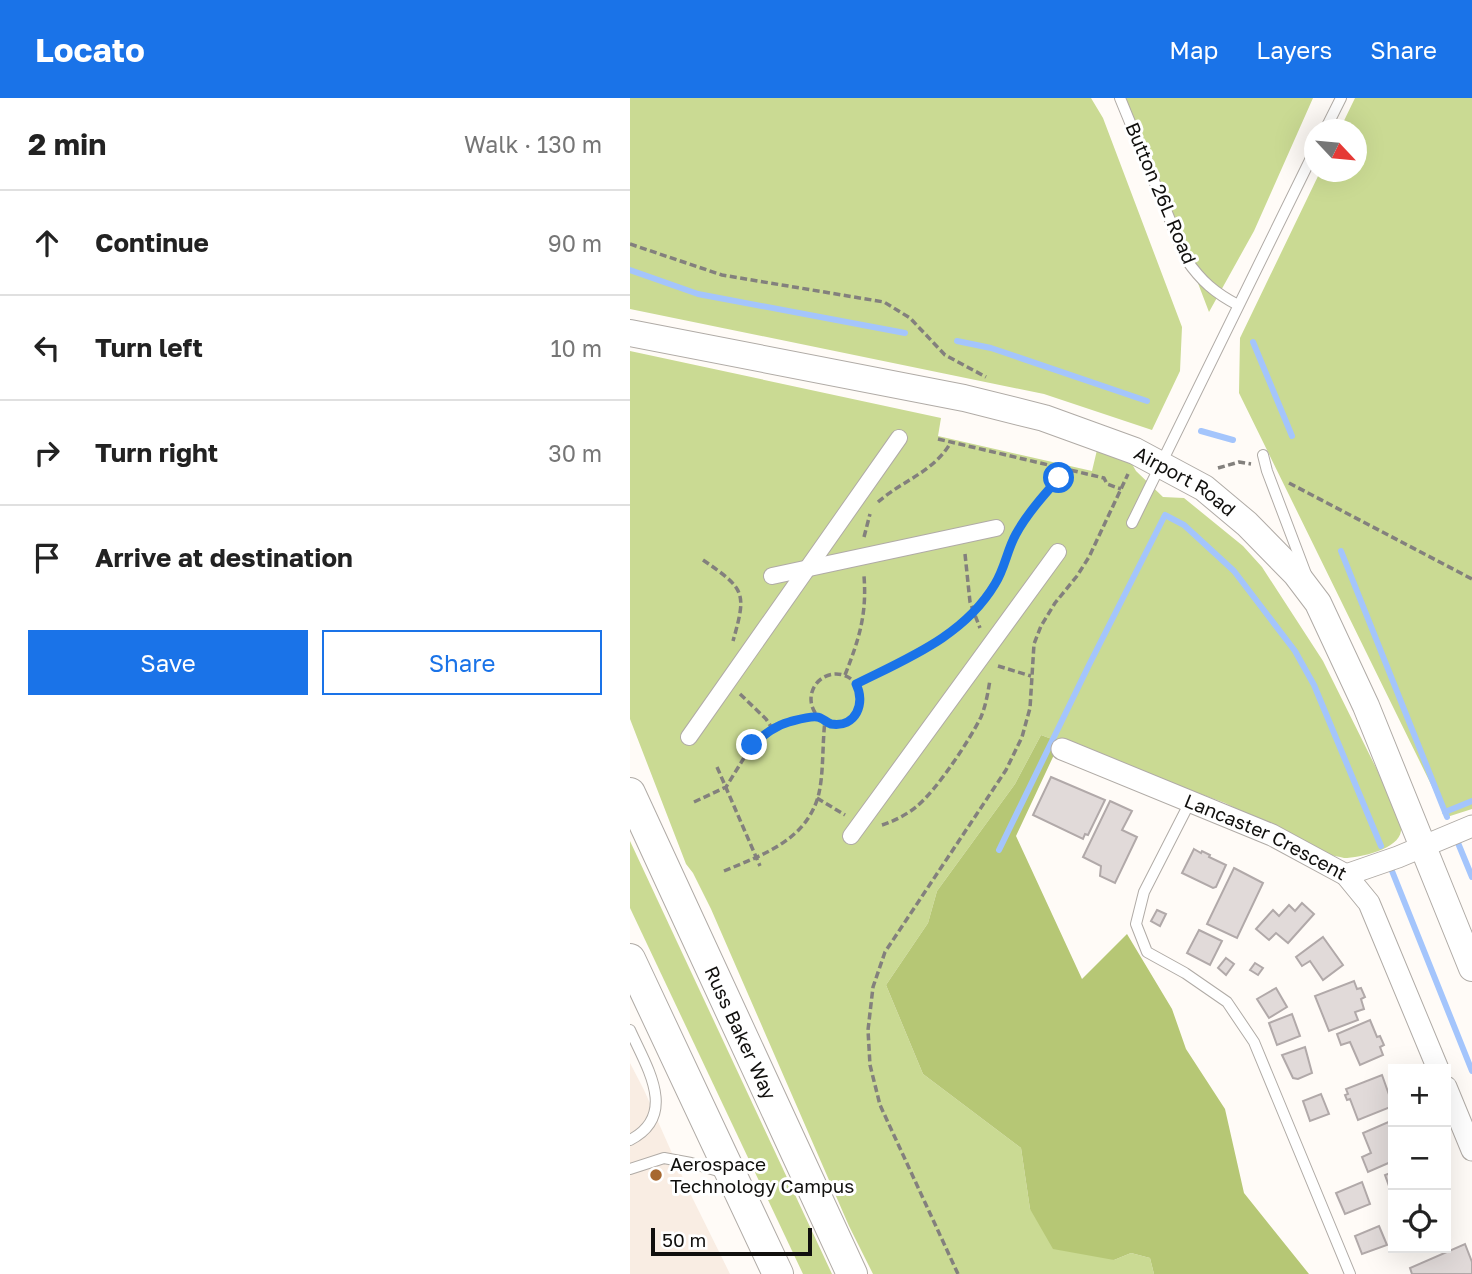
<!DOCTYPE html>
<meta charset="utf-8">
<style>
:root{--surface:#fff;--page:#f6f6f6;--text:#222;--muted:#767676;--line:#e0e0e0;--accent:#1a73e8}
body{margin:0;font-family:"Golos Text",sans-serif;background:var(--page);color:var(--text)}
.controls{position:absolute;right:21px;bottom:21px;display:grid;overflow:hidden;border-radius:0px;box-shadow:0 7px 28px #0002}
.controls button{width:63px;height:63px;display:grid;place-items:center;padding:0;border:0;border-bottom:2px solid var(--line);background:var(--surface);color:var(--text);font:35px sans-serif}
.compass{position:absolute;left:674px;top:21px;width:63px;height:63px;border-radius:50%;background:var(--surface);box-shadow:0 7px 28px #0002;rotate:116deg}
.scale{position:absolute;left:21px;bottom:18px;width:161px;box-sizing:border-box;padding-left:7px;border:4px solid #11100e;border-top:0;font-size:19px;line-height:24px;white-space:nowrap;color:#11100e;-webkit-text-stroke:5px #fff;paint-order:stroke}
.stop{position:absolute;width:21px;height:21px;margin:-16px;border:5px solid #1a73e8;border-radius:50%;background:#fff}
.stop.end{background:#1a73e8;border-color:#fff;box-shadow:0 2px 7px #0008}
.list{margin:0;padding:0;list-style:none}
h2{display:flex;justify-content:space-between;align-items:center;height:91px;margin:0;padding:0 28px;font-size:30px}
h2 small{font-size:23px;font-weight:400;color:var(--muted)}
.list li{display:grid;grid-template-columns:46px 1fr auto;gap:21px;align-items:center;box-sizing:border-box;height:105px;padding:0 28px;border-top:2px solid var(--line)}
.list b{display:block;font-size:26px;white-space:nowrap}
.list em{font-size:23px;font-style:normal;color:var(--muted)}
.actions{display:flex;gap:14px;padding:21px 28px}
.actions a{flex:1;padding:16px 0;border:2px solid var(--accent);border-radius:0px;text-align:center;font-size:24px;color:var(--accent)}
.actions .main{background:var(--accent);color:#fff}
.icon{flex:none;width:38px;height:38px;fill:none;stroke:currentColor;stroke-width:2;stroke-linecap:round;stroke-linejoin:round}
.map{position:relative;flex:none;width:842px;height:1176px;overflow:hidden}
header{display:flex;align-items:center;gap:42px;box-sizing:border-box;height:98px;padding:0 35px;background:var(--accent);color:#fff}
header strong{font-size:33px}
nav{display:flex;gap:38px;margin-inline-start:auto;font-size:24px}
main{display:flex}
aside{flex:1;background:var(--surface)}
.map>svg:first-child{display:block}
.built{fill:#f9ede3}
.green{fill:#cada93}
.forest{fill:#b6c775}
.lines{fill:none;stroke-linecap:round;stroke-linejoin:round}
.stream{stroke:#a4c5fc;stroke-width:6}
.building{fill:#e1dad9;stroke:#b1a9a9;stroke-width:2}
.service-casing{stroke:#b0aba6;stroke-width:12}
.pedestrian-casing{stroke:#b0aba6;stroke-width:18}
.minor-casing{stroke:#b0aba6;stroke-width:23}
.tertiary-casing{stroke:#b0aba6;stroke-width:28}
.secondary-casing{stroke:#b0aba6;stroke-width:32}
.path{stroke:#83807d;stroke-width:3.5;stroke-dasharray:7 3.5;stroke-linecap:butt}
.service{stroke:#fff;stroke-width:10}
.pedestrian{stroke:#fff;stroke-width:16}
.minor{stroke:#fff;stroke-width:21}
.tertiary{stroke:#fff;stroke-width:26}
.secondary{stroke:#fff;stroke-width:30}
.route{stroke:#1a73e8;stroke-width:9}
.poi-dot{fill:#a76830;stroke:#fff;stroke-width:2.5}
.labels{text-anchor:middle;stroke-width:6;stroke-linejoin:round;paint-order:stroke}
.street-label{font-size:19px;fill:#11100e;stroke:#fff}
.poi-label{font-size:19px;fill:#11100e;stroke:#fff;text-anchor:start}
</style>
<header>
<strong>Locato</strong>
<nav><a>Map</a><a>Layers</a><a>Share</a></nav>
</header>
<main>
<aside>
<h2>2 min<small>Walk · 130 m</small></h2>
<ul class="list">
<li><svg class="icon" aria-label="ahead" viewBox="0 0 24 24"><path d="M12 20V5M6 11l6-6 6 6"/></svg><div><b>Continue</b></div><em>90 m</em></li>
<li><svg class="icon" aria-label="left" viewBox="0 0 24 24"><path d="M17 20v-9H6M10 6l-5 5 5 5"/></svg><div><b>Turn left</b></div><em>10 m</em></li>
<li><svg class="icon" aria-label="right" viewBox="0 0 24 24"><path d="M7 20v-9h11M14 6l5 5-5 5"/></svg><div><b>Turn right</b></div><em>30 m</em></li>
<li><svg class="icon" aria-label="arrive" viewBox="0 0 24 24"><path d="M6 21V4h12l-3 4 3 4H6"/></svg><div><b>Arrive at destination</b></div></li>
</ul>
<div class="actions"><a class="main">Save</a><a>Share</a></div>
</aside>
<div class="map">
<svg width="842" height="1176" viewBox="0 0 842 1176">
<rect width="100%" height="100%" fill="#fffbf7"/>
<polygon class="built" points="0,965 14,992 57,1089 100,1176 0,1176"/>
<g class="green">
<polygon points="0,0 461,0 473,20 552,229 550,273 522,332 414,296 0,211"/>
<polygon points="493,0 683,0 624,133 579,214 519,57"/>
<polygon points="725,0 842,0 842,711 817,719 609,295 610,240 690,74 726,74 726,32 710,31"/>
<path d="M0,253L311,320L308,338L462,373L467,352L502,366L506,373L533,399L554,400L613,448L632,469L693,563L764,706C767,715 772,724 771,733C769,751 730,760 714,760C709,759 703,757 698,757L595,705L411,637L385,686L307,793L298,825L256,887L293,976L391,1050L400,1111L484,1162L501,1155L520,1160L524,1176H243L219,1128L81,811L63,775L56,766L0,621Z"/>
<polygon points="0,743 202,1176 173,1176 0,810"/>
</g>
<polygon class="forest" points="411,637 430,644 386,738 452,881 497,836 542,911 556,951 595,1011 614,1095 679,1176 524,1176 520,1160 501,1155 484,1162 423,1151 400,1111 391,1050 293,976 256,887 298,825 307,793 385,686"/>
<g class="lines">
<g class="stream">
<polyline points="0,172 68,196 275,235"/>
<polyline points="327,243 361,250 517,303"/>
<polyline points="623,244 662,338"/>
<polyline points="571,333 603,342"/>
<polyline points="711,453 817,719"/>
<polyline points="815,714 842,703"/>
<polyline points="828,745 842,779"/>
<polyline points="369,752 459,567 535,417 554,427 604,473 665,553 684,587 751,748"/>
<polyline points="762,773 842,973"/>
</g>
</g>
<g class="building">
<polygon points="421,679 475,702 458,737 455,736 453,741 403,717"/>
<polygon points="480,703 502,713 492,732 507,739 485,785 470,778 471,768 453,759"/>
<polygon points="564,751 571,755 572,753 580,757 579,759 596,767 586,789 583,790 552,775"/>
<polygon points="604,770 633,785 607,840 577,826"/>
<polygon points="672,805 684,816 658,845 646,835 639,842 626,831 643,812 649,818 659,807 665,813"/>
<polygon points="527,812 536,816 530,828 521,823"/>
<polygon points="569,832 592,843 580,867 557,855"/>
<polygon points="693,839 713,867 693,882 680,863 672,868 666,859"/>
<polygon points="596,860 604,866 596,877 588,870"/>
<polygon points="625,865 633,870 628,877 620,872"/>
<polygon points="724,883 727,891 731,890 735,899 731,901 734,911 725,914 728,922 699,933 685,898"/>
<polygon points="646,890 657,909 639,920 627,901"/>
<polygon points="662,916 670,938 647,947 639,925"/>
<polygon points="740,922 747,939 750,938 754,947 750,949 753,957 730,967 720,944 711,947 707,936"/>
<polygon points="675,949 682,975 668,981 663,980 652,957"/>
<polygon points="752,977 763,1008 728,1022 720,1001 717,1002 715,997 718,996 716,991"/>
<polygon points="691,996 699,1016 680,1023 673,1003"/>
<polygon points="763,1022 763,1063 738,1074 732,1059 741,1055 733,1035"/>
<polygon points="763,1074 763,1099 755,1077"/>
<polygon points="732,1084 740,1106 715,1116 706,1095"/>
<polygon points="749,1128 757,1147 732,1156 725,1138"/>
<polygon points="835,1146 842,1164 842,1176 782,1176 780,1170"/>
</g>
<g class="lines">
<g class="service-casing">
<g id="service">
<path d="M490,0L556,161C571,183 585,195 608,207"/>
<polyline points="695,32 711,0"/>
<polyline points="633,357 637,373 676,476"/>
<polyline points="502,425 684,54"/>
<polyline points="561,702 514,794 506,826 517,854 555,875 597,904 624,944 720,1176"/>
<path d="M0,932C16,968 49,1017 0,1042"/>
<polyline points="0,1071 34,1060 61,1065 95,1075"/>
</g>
</g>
<g class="pedestrian-casing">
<g id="pedestrian">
<polyline points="142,478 366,430"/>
<polyline points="59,639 269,340"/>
<polyline points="221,738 428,454"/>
</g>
</g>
<g class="minor-casing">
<g id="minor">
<path id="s1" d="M432,651L642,737L716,777L739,805L808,971"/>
<polyline points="716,777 768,759 842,728"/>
<polyline points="816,989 842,1052"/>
</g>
</g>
<g class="tertiary-casing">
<g id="tertiary">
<path id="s2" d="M0,235L334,300L414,320L505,353L574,390L617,426L666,476L688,505L736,608L842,870"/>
</g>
</g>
<g class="secondary-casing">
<g id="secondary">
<path id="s3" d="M0,695L222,1176"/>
<polyline points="0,861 148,1176"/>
</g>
</g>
<g class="path">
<polyline points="0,146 92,177 254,204 280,220 315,257 356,279"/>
<polyline points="308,341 474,380 477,386 491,391"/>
<polyline points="588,370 609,364 621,366"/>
<polyline points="659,385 842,481"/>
<path d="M248,404C273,382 304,374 321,344"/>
<polyline points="234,439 240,416"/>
<polyline points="335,456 340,504 350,530"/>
<path d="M73,462C115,491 117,494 103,543"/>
<polyline points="368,568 401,578"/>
<circle cx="206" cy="601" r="25"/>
<path d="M215,577C229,541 237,517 234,478"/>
<path d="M226,586C278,561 332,538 364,488C375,472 377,451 387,434C401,412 421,393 434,370"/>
<polyline points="110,596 136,621 142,630"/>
<polyline points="87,669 130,768"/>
<polyline points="187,700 215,717"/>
<polyline points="64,704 96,689 122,647 142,630 188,618"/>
<path d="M252,727C264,723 276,717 286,709C307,692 339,643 351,619C356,607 358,594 360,582"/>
<path d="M94,773C132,757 175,743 188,699C194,677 192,647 195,623"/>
<polyline points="328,1176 250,1007 240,967 238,932 243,889 255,854 376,672 392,639 400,610 404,546 411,528 425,505 447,478 459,459 498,376"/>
</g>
<use href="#service" class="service"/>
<use href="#pedestrian" class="pedestrian"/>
<use href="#minor" class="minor"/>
<use href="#tertiary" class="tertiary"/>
<use href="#secondary" class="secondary"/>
</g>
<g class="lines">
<path class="route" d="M122,647C134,637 144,628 159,624C167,622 179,618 187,619C191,619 196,624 201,626C226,630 236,605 226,586C278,560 334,538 365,486C375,470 377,452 386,436C397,416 413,398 429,380"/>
</g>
<circle class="poi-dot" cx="26" cy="1077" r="7"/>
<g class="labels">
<g class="street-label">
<text transform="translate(531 95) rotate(67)" y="7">Button 26L Road</text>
<text dy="7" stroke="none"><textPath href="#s2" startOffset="578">Airport Road</textPath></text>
<text dy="7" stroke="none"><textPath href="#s1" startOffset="222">Lancaster Crescent</textPath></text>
<text dy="7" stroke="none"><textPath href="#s3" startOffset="264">Russ Baker Way</textPath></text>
</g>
<g class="poi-label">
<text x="40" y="1073">Aerospace<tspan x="40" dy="22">Technology Campus</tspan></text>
</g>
</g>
</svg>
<div class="controls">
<button>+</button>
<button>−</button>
<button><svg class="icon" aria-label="locate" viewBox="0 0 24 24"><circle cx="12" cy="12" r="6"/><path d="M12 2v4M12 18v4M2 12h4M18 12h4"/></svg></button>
</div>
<svg class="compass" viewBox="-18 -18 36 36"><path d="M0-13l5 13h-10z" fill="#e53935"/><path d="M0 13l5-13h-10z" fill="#767676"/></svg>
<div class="scale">50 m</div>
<div class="stop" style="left:429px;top:380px"></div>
<div class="stop end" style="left:122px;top:647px"></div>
</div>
</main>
